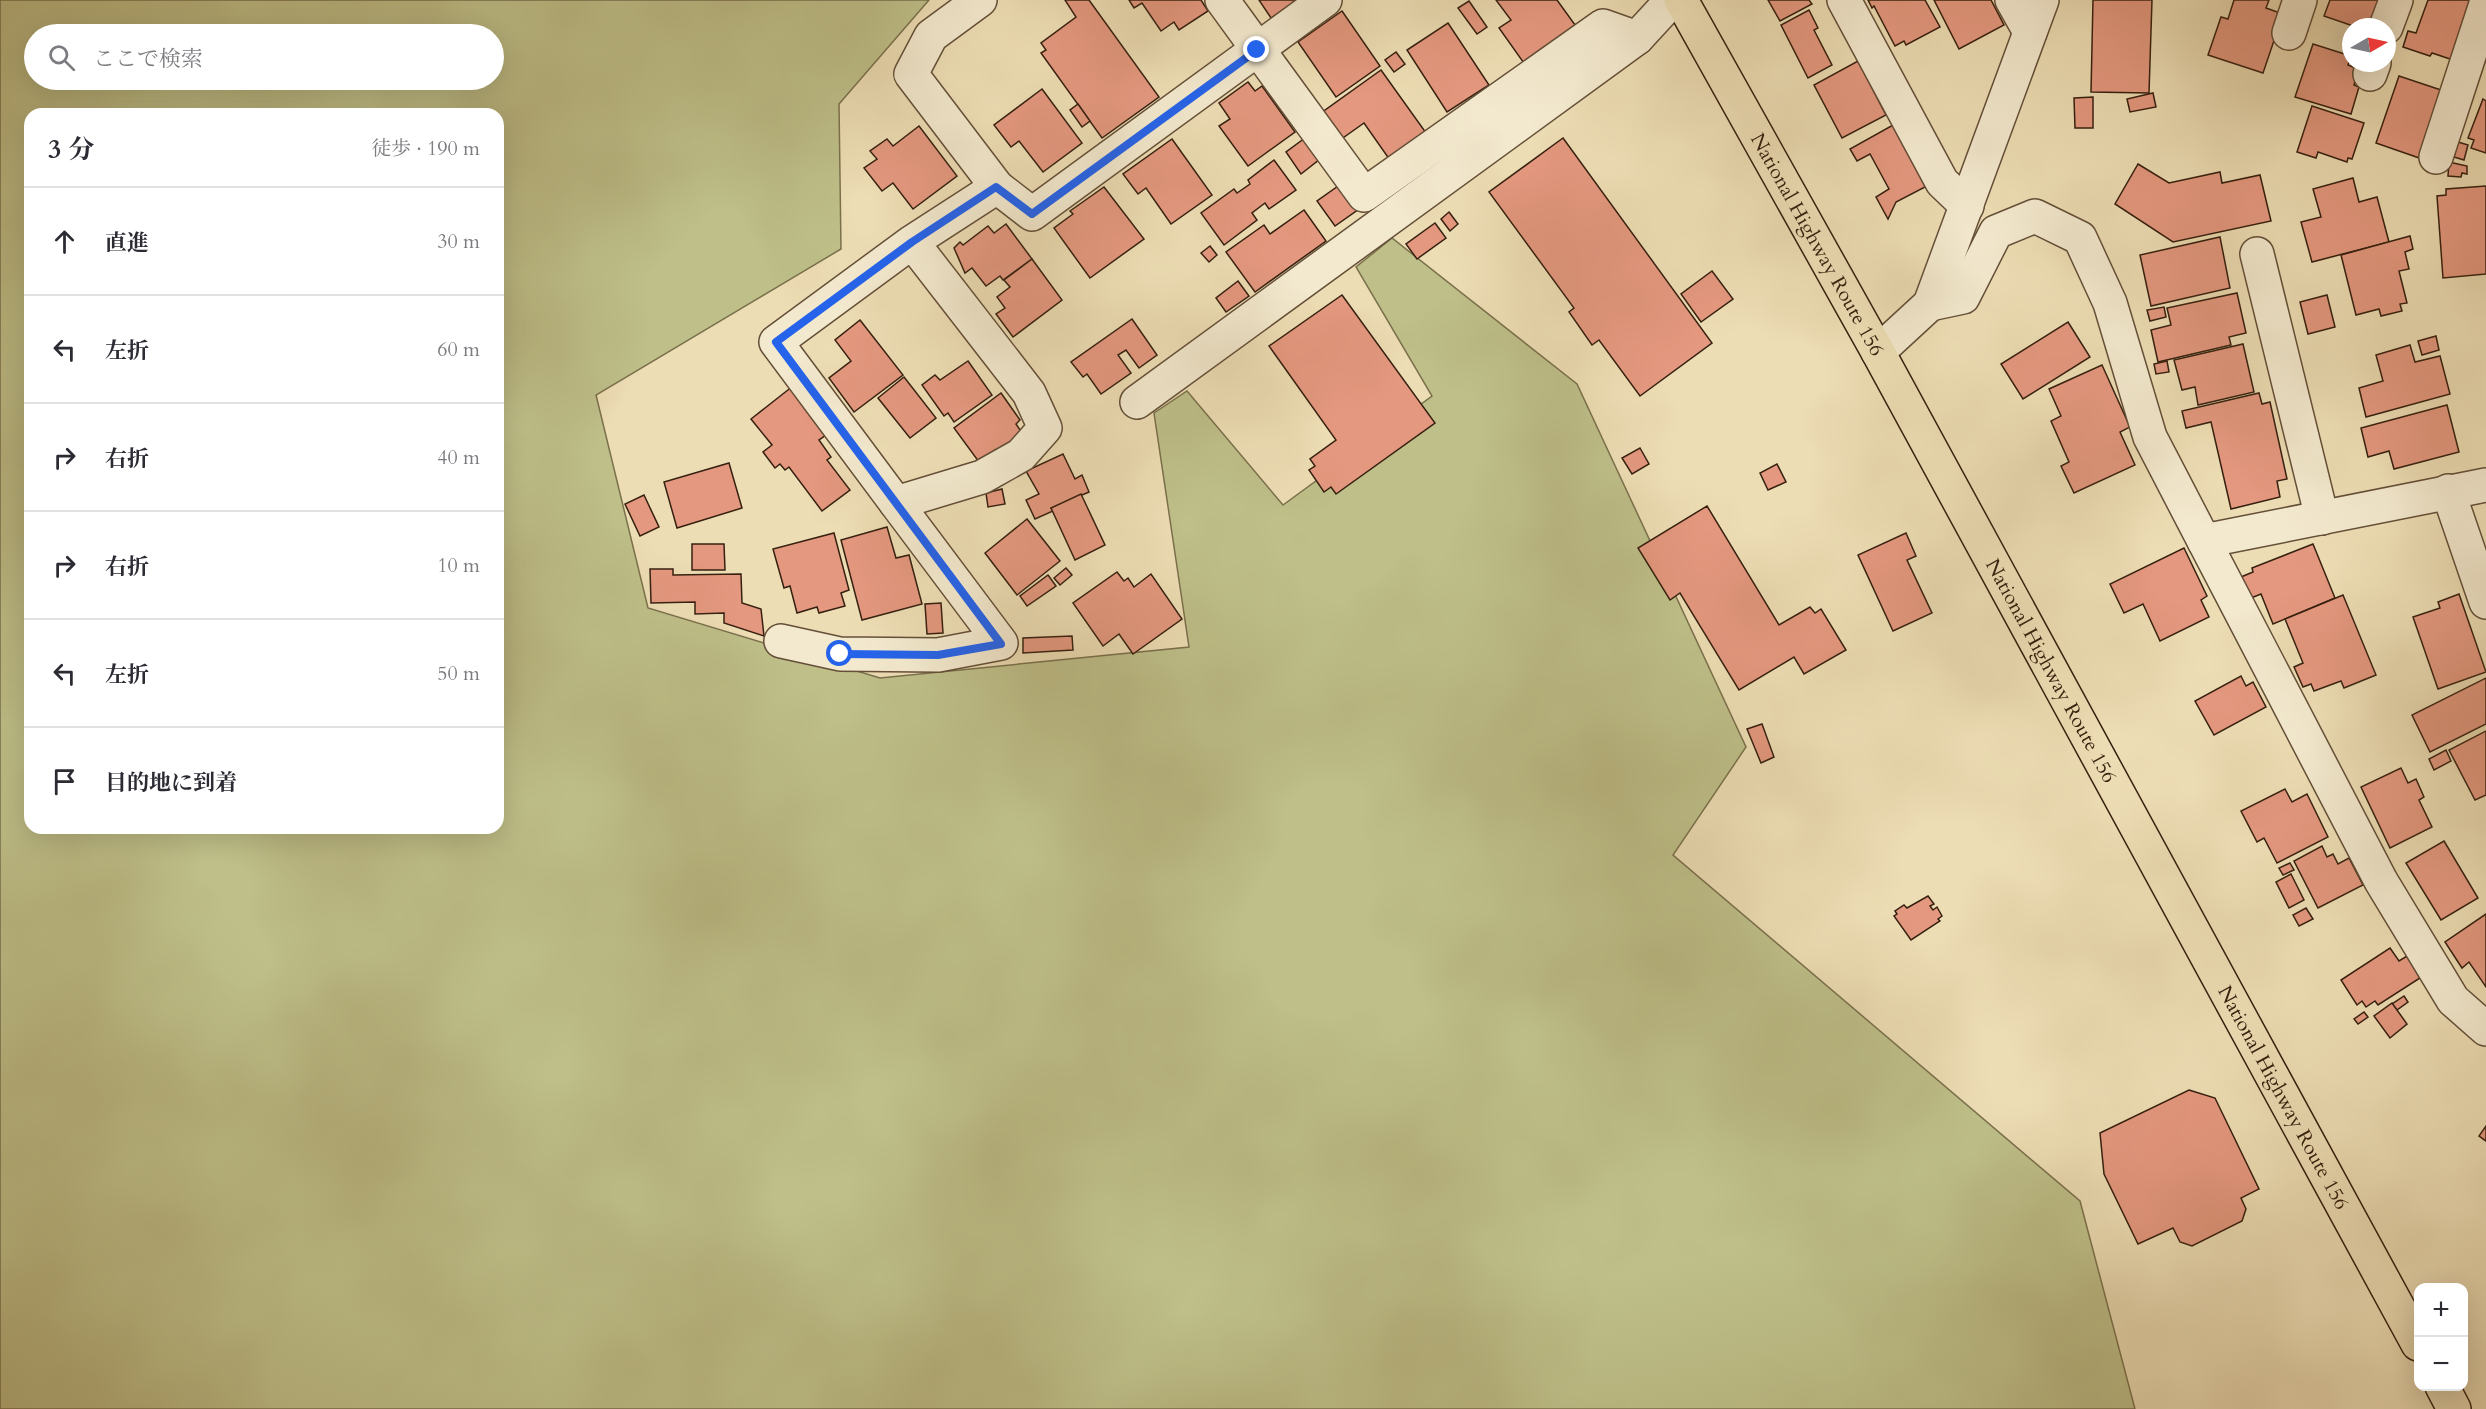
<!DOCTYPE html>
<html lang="ja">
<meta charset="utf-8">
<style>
:root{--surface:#fff;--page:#f7f7f7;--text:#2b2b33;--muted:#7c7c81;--line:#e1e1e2}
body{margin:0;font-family:Cardo,"Noto Serif JP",serif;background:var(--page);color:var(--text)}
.controls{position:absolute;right:18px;bottom:18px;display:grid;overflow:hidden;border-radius:12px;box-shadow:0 6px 24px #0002}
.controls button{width:54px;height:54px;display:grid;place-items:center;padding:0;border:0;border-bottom:2px solid var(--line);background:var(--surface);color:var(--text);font:30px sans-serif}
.compass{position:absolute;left:2342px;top:18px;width:54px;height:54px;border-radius:50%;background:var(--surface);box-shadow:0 6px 24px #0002;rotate:81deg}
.stop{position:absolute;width:18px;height:18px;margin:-14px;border:4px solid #2563eb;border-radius:50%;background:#fff}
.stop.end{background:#2563eb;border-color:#fff;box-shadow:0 2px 6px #0008}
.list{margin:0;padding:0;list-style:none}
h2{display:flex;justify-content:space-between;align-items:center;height:78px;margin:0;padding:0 24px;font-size:26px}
h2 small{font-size:20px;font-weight:400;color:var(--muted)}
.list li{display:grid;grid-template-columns:39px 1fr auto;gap:18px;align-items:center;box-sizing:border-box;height:108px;padding:0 24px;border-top:2px solid var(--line)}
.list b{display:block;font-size:22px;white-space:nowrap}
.list em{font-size:20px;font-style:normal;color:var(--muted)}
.icon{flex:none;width:33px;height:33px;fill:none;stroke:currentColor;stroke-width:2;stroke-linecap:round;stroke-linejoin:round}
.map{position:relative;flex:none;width:2486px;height:1409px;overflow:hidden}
.search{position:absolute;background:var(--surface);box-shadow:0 6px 24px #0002;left:24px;top:24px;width:480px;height:66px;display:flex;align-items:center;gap:15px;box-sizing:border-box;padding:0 21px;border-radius:33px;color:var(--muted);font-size:22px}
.panel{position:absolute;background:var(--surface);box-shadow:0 6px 24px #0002;left:24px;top:108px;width:480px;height:726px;border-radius:18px}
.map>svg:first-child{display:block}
.green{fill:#bebf89;stroke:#7a704c;stroke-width:1.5;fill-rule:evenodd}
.building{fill:#e4987f;stroke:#36200f;stroke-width:1.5}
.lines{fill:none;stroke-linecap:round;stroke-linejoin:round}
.minor-casing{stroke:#644f38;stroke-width:36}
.trunk-casing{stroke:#36200f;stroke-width:36}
.minor{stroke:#f3e9ce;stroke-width:33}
.trunk{stroke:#edddb4;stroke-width:33}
.route{stroke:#2563eb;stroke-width:8}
.labels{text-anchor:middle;stroke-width:4.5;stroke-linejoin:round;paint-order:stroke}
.street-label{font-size:20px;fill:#36200f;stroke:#f3e9ce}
</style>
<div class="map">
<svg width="2486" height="1409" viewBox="0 0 2486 1409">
<rect width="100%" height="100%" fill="#edddb4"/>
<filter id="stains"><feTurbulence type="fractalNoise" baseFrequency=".00333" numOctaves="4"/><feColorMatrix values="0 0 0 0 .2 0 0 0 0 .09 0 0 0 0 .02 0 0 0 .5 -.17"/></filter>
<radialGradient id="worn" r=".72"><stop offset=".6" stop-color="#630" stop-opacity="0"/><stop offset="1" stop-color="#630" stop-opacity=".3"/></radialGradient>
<path class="green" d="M0,0H929L839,104L841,249L596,395L648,608L880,678L1189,647L1154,413L1187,391L1283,505L1432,396L1356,267L1392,238L1577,384L1746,747L1673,855L2080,1201L2135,1409H0ZM34,34H494V80H34ZM30,114H498V828H30Z"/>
<g class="building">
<polygon points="1065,0 1089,0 1159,97 1102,138 1041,53 1046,50 1041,43 1076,17"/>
<polygon points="1129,0 1201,0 1208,11 1179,30 1174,22 1161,31 1142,3 1134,8"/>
<polygon points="1259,0 1297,0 1271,18"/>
<polygon points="1496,0 1557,0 1578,29 1526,66 1499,28 1511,20"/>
<polygon points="1768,0 1809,0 1812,4 1780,21"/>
<polygon points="1868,0 1925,0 1940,27 1906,45 1904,41 1895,46 1874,6 1872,8"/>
<polygon points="1934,0 1991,0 2004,25 1959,49"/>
<polygon points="2093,0 2152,0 2149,93 2091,92"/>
<polygon points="2234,0 2269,0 2266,8 2283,14 2263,73 2208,55 2221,17 2228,19"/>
<polygon points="2330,0 2384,0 2375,27 2356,27 2324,16"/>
<polygon points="2428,0 2476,0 2456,61 2432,53 2430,56 2403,47 2408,31 2416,33"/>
<polygon points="1469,1 1487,27 1477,34 1458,8"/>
<polygon points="1809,10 1818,28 1814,30 1832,65 1808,78 1781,25"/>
<polygon points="1342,11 1380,66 1336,97 1298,42"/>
<polygon points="1448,23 1489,85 1447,112 1407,50"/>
<polygon points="2313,44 2351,56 2348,65 2358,69 2354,85 2359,87 2351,114 2295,97"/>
<polygon points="1396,52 1405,64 1394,72 1385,60"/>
<polygon points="1858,61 1886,115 1842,138 1814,85"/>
<polygon points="1381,70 1429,137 1392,163 1364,123 1340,140 1321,113"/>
<polygon points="2399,76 2447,92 2425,160 2376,143"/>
<polygon points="1248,82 1255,91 1262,86 1295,132 1248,166 1219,126 1230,119 1219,103"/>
<polygon points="1042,89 1082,143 1043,172 1019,141 1011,147 994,125"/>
<polygon points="2153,93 2156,107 2130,112 2127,99"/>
<polygon points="2093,97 2093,128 2075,128 2074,98"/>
<polygon points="2483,99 2486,101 2486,153 2471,148 2474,140 2468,138"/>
<polygon points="1078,104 1090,121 1082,127 1070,110"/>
<polygon points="2312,106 2364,123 2352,159 2348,158 2347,162 2318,152 2316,158 2297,152"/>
<polygon points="1893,125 1927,186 1896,202 1888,219 1876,197 1889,189 1870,154 1857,161 1850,149"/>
<polygon points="919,126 957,176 913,209 893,183 882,191 864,168 877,159 870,151 887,139 893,146"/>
<polygon points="1305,138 1320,159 1301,174 1286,152"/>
<polygon points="1563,138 1712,343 1640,396 1599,340 1592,345 1569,312 1574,308 1489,192"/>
<polygon points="1172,139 1212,195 1171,224 1146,188 1138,194 1123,174"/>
<polygon points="2458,142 2468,145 2464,160 2454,157"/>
<polygon points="1274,160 1296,190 1269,209 1265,203 1252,213 1257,220 1224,245 1201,213 1234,189 1237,193 1250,184 1248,180"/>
<polygon points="2449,162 2467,166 2467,174 2462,173 2461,177 2448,176"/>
<polygon points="2138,164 2169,183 2220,172 2222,183 2260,175 2271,221 2173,242 2115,204"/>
<polygon points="2353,178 2359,202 2377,197 2389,242 2312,262 2301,222 2321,217 2313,189"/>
<polygon points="1341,184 1359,209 1335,226 1317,201"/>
<polygon points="2486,186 2486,274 2443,278 2437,196 2446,195 2446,189"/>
<polygon points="1104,187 1144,239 1090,278 1054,228 1073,214 1070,211"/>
<polygon points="1304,210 1326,241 1255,292 1226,252 1264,225 1270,234"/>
<polygon points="1449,212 1458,224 1450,231 1441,219"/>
<polygon points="1435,223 1446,238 1417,259 1406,244"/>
<polygon points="1006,224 1032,259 1003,280 1000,276 986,286 972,268 965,273 954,248 960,242 963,245 988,226 994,233"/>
<polygon points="2410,236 2413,249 2405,252 2409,269 2399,271 2407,303 2400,304 2402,311 2381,316 2379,309 2356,315 2341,255"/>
<polygon points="2220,237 2230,288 2151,306 2140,255"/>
<polygon points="1210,246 1217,255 1209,262 1201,253"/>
<polygon points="1032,259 1062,300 1013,337 996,314 1005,308 997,297 1010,287 1004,280"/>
<polygon points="1712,271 1733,299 1701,322 1681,294"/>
<polygon points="1238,281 1249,296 1226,312 1216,298"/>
<polygon points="2237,293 2246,333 2229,337 2231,345 2158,362 2151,330 2171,325 2167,308"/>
<polygon points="1342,295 1435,423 1336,494 1331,487 1324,492 1309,470 1315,466 1310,459 1336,440 1269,346"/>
<polygon points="2327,295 2335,327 2308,334 2300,302"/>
<polygon points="2164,307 2166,317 2150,321 2147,310"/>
<polygon points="1132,319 1157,355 1139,368 1126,350 1118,355 1131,373 1101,394 1087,374 1083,377 1071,362"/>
<polygon points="860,320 903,375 854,412 829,378 851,361 835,340"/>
<polygon points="2068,322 2090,357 2023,399 2001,364"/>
<polygon points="2436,336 2439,350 2422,355 2418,341"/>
<polygon points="2243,344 2254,392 2198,405 2195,387 2182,390 2174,360"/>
<polygon points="2410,345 2415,362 2440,356 2450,394 2366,417 2359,388 2383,381 2376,355"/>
<polygon points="968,361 992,395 954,422 948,413 944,416 922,385 935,375 940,380"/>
<polygon points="2167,361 2169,372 2156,374 2154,364"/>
<polygon points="2102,365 2130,427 2120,432 2135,465 2074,493 2061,466 2069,462 2051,421 2061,416 2049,389"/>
<polygon points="904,377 936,418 910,438 878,398"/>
<polygon points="793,386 829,433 819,440 831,457 827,460 850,490 822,511 789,467 785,470 780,464 775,468 763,452 772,445 751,419"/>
<polygon points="1001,393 1020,420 1016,424 1024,436 997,454 995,450 979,462 954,428"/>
<polygon points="2259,393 2262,404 2270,402 2287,479 2277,481 2280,497 2231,509 2211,422 2186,428 2182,411"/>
<polygon points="2447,405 2459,452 2394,469 2389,451 2368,457 2361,428"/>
<polygon points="1640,448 1649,464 1632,474 1622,458"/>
<polygon points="1063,454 1075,479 1082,475 1089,492 1051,508 1053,511 1035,519 1026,500 1039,494 1026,471"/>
<polygon points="729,463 742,508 677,528 664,482"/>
<polygon points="1777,464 1786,482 1768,490 1760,473"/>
<polygon points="1002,489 1005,504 988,507 986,493"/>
<polygon points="1081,494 1105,545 1075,560 1051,508"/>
<polygon points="644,495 659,527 640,536 625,504"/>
<polygon points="1707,506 1779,625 1810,607 1815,613 1821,609 1846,650 1804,674 1794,657 1739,690 1680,593 1670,600 1638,548"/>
<polygon points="1027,519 1060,561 1017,595 985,553"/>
<polygon points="887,527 896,558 909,555 922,604 862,620 841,540"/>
<polygon points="834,533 849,590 841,593 845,606 819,613 817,607 797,613 790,586 784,588 773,549"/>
<polygon points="1906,533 1916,556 1907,560 1932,613 1893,631 1858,555"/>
<polygon points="692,544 724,544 725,570 692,570"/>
<polygon points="2313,544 2335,598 2273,624 2261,594 2251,598 2241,577 2253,572 2252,568"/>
<polygon points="2184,548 2207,596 2201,600 2209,617 2160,641 2143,604 2124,613 2110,584"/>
<polygon points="1066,568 1072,575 1060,585 1054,578"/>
<polygon points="650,569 673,569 673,575 741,574 742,603 761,609 764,636 724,623 724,613 695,614 695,602 651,603"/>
<polygon points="1117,572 1124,581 1128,578 1134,587 1151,574 1182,619 1133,654 1119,634 1103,646 1073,603"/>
<polygon points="1048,575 1056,586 1027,606 1020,596"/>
<polygon points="2459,594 2486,672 2438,689 2413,617 2440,608 2438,602"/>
<polygon points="2343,595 2376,675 2344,688 2341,681 2314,691 2311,684 2303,687 2294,667 2303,663 2285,619"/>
<polygon points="941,603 943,633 927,634 925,604"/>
<polygon points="1072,636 1073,650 1023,653 1023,638"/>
<polygon points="2241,676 2246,686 2253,682 2266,707 2214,735 2195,701"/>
<polygon points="2486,678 2486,724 2430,752 2412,715"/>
<polygon points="1762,724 1774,757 1761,763 1747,729"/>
<polygon points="2486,731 2486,795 2475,800 2449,750"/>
<polygon points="2446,750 2451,761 2434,770 2429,759"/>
<polygon points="2401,768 2408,783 2416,779 2424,797 2419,800 2432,827 2390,848 2361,787"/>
<polygon points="2285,789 2292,802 2307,794 2328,837 2277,863 2264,838 2257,842 2241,811"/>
<polygon points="2444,841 2478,898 2441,920 2406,863"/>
<polygon points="2322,846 2327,857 2333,854 2338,864 2349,858 2363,885 2318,908 2294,861"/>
<polygon points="2290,863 2294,870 2283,875 2279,868"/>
<polygon points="2291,874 2304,900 2289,908 2276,882"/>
<polygon points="1928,896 1934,904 1930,906 1933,910 1937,907 1942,916 1938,919 1940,921 1911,940 1894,916 1897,914 1895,911 1904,905 1907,908"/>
<polygon points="2306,908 2313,919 2299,926 2293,915"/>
<polygon points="2486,914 2486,987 2469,962 2462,968 2445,942"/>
<polygon points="2390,948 2399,961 2407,956 2420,978 2378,1005 2375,1001 2366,1007 2362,1001 2357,1005 2341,980"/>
<polygon points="2404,996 2408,1002 2397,1010 2392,1004"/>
<polygon points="2392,1003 2407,1024 2390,1038 2374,1016"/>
<polygon points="2364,1012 2368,1017 2358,1024 2354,1019"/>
<polygon points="2189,1090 2215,1098 2259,1189 2241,1198 2246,1209 2242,1221 2192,1246 2180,1242 2173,1228 2138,1244 2104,1174 2100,1133"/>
<polygon points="2486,1126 2486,1141 2479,1136"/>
</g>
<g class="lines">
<g class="minor-casing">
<g id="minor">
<polyline points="1222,0 1364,195 1603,26 1637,38"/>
<polyline points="1844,0 1942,182 1967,206"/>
<polyline points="2012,0 2030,32"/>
<polyline points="2386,27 2396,0"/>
<polyline points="2289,33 2300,0"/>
<polyline points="2370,74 2374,63"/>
<polyline points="2436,157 2486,4"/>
<polyline points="997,187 1032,214 1325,0"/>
<polyline points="912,242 1029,393 1045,428 1021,455 982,477 896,503 776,342 912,242 997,187 911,74 931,36 980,0"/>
<polyline points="2257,254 2322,518"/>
<polyline points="1930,304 1963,297 1996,232 2035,216 2080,238 2110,303 2150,437 2204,541 2381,881 2453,1000 2486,1029"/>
<polyline points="1878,352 1930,304 2042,0"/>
<polyline points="1137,402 1637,38 1672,0"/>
<polyline points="2448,491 2486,602"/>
<polyline points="2204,541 2486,485"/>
<polyline points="781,641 840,654 938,655 1001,643 896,503"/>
</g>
</g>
<g class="trunk-casing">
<g id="trunk">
<path id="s1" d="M1681,0L1878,352L2418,1344"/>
<polyline points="2442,1386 2454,1409"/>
</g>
</g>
<use href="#minor" class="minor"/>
<use href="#trunk" class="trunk"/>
</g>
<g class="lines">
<polyline class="route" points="840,654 938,655 1001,644 776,342 912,242 996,187 1032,214 1257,50"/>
</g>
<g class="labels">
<g class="street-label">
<text dy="7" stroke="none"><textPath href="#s1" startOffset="280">National Highway Route 156</textPath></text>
<text dy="7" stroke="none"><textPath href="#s1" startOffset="766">National Highway Route 156</textPath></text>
<text dy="7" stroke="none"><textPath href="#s1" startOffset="1252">National Highway Route 156</textPath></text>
</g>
</g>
<rect width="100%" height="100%" filter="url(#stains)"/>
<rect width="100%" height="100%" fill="url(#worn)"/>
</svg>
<div class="controls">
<button>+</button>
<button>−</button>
</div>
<svg class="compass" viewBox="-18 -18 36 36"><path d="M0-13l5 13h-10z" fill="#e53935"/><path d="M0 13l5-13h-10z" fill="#7c7c81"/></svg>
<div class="stop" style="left:840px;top:654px"></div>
<div class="stop end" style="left:1257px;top:50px"></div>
<div class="search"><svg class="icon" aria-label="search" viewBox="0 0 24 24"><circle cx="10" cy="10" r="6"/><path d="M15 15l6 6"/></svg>ここで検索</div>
<section class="panel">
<h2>3 分<small>徒歩 · 190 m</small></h2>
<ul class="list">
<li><svg class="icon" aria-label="ahead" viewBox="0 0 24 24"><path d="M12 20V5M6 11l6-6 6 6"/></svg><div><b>直進</b></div><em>30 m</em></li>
<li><svg class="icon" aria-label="left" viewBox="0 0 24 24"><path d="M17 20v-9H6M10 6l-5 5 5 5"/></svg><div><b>左折</b></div><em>60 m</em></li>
<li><svg class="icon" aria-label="right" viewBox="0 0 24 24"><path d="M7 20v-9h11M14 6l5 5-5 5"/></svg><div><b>右折</b></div><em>40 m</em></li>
<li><svg class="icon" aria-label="right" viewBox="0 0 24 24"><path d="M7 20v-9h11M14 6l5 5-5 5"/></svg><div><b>右折</b></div><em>10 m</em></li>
<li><svg class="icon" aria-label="left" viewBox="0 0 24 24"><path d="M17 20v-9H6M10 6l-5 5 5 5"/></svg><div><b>左折</b></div><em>50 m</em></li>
<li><svg class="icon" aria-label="arrive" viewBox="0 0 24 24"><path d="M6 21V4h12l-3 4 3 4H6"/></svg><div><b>目的地に到着</b></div></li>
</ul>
</section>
</div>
